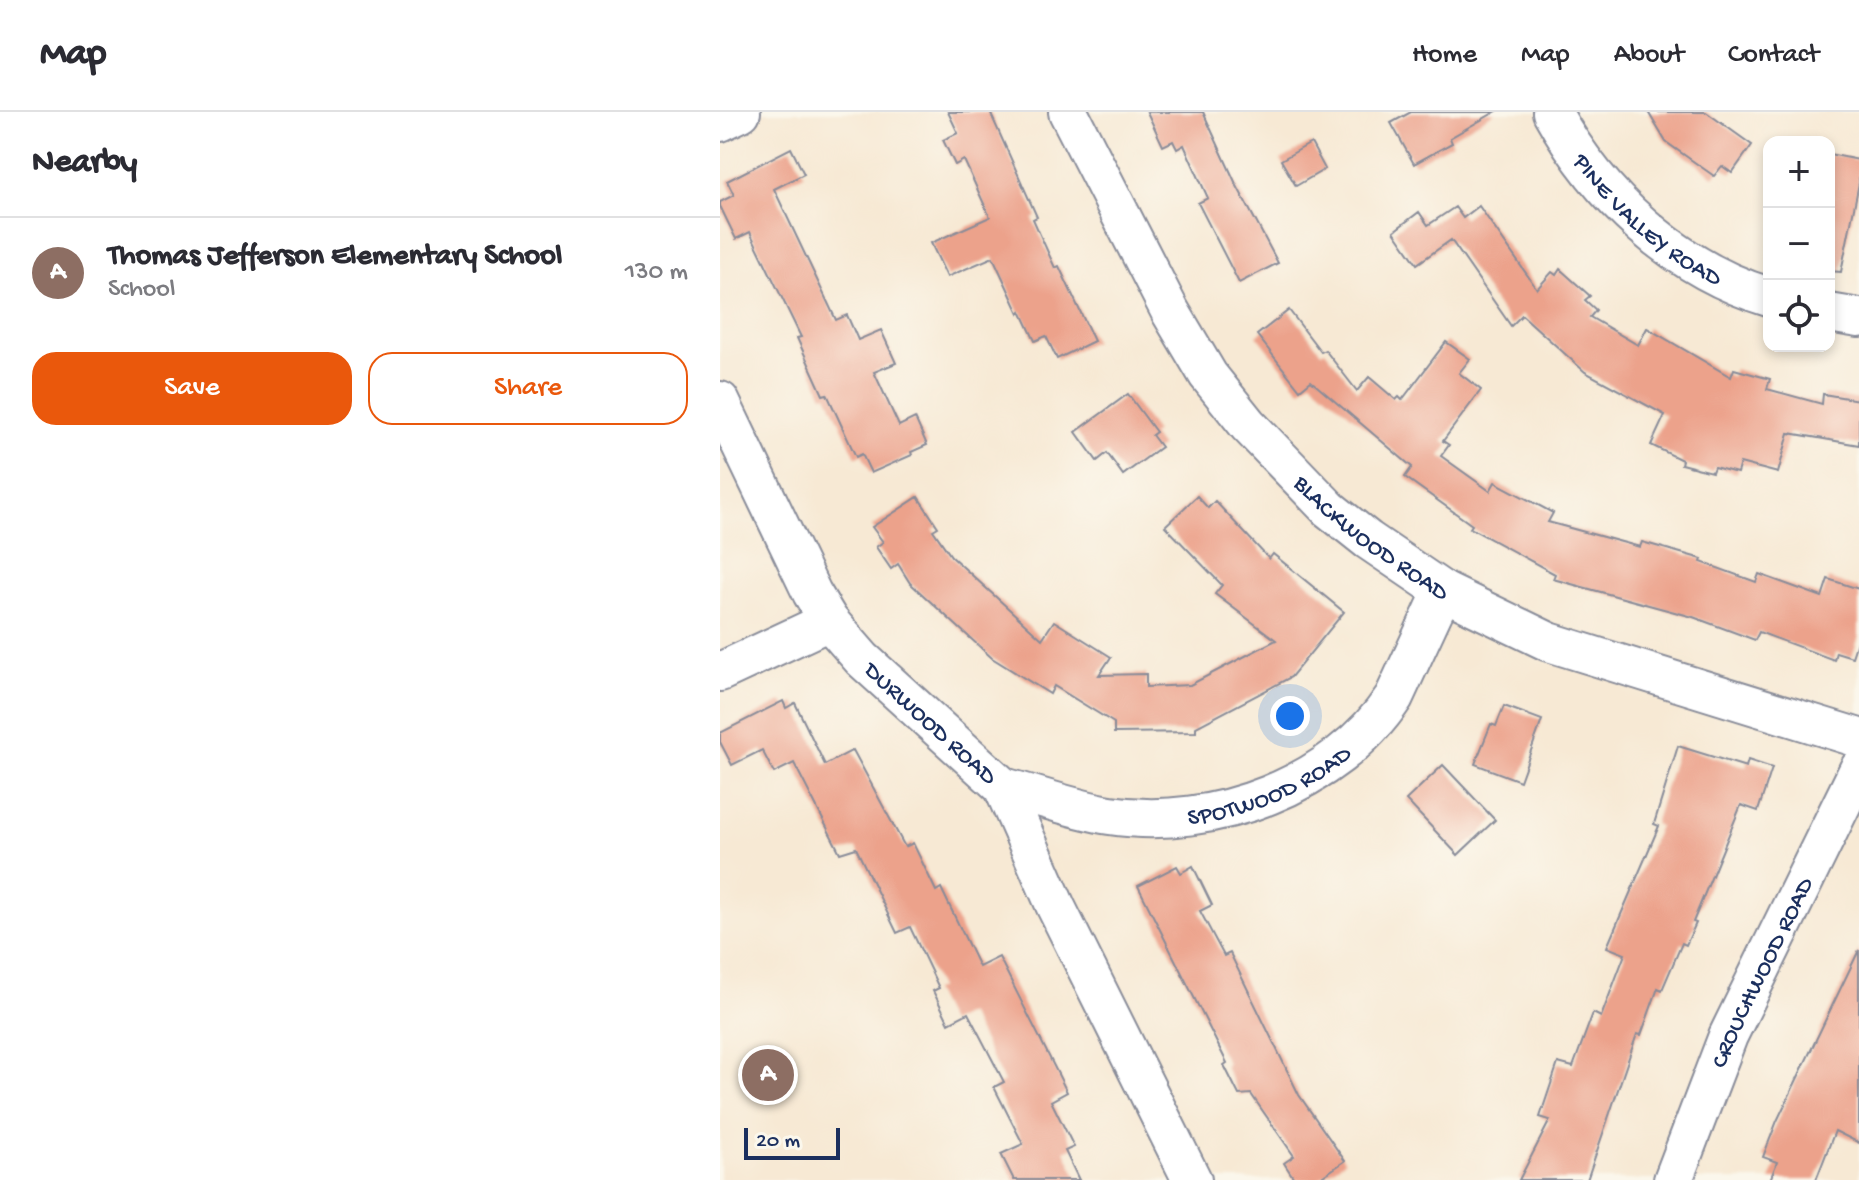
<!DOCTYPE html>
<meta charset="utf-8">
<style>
:root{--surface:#fff;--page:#f7f7f7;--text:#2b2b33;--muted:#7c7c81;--line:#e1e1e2;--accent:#ea580c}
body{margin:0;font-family:"Gochi Hand",sans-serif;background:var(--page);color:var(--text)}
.controls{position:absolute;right:24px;top:24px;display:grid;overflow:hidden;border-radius:16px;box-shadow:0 4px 12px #0003}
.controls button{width:72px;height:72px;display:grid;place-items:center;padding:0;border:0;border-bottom:2px solid var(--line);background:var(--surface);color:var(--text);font:40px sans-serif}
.scale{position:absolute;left:24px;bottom:20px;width:96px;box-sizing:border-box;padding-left:8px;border:4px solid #1b2f5e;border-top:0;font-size:22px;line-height:28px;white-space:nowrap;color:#1b2f5e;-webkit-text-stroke:6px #fbf7ec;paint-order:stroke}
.you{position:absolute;left:570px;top:604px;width:28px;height:28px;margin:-20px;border:6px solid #fff;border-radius:50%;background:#1a73e8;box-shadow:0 0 0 12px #1a73e833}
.badge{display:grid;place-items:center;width:52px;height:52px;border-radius:50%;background:var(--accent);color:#fff;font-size:26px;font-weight:700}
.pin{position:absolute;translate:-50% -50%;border:4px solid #fff;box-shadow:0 2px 8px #0006}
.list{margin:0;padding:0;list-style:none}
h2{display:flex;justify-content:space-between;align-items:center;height:104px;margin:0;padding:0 32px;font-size:34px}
h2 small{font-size:26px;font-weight:400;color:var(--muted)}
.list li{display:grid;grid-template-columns:52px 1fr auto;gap:24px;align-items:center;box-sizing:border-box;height:112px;padding:0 32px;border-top:2px solid var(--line)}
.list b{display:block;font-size:30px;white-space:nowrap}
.list p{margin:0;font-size:26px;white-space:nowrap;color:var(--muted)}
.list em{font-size:26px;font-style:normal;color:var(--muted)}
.actions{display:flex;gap:16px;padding:24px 32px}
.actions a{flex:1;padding:18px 0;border:2px solid var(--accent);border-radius:24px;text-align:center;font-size:28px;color:var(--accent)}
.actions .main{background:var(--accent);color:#fff}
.icon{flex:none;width:44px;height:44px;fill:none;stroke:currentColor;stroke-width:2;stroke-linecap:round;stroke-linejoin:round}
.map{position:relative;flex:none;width:1139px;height:1068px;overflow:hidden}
header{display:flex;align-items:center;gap:48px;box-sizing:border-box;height:112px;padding:0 40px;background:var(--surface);border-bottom:2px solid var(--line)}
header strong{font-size:38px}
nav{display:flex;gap:44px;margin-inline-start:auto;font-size:28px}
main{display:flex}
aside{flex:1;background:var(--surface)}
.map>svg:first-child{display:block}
.building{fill:#eca28b}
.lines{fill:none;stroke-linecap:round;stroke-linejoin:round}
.street-casing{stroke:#898c99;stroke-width:42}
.street{stroke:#fff;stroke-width:38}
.labels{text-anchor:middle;stroke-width:8;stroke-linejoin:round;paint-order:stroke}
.street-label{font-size:24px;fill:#1b2f5e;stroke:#fbf7ec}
</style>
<header>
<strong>Map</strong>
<nav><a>Home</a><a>Map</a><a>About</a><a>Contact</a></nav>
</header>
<main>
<aside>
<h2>Nearby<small></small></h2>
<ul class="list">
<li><span class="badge" style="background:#8d6e63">A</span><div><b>Thomas Jefferson Elementary School</b><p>School</p></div><em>130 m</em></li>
</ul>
<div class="actions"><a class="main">Save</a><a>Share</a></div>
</aside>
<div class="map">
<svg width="1139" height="1068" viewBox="0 0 1139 1068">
<rect width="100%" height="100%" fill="#fbf7ec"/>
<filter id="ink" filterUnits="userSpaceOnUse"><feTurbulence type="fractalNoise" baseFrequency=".0125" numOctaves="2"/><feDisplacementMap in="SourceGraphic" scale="16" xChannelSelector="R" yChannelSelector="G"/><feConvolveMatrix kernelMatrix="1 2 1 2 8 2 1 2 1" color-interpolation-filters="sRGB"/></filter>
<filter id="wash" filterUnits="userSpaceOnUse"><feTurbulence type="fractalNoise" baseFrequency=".006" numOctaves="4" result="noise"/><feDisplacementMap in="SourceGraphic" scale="32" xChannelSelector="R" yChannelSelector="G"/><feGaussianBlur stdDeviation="1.8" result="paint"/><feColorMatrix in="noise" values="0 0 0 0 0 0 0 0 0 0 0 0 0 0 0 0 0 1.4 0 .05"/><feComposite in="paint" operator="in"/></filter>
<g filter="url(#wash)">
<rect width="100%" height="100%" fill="#f7e9d4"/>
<g id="blocks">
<g class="building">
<polygon points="228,0 270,0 317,105 313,107 335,156 339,154 374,229 337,247 326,224 315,229 301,199 299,201 273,145 227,165 211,131 270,105 244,48 235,53 223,28 238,21"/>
<polygon points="427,0 483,0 516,72 558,151 519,171 478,91 488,86 464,33 457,37 453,29 443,34"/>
<polygon points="691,0 775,0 730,26 732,31 694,52 671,11"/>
<polygon points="928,0 986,0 1032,33 1012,61 1002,54 994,64 946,30"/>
<polygon points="591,31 605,57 576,74 561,48"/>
<polygon points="71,36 84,62 54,77 116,208 127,203 138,228 161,218 176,251 154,260 179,314 195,306 207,333 191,340 192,343 151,361 142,342 136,345 107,282 103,283 77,226 81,225 30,120 16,127 0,94 0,90 14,83 7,69"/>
<polygon points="1109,42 1139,48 1139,71 1121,160 1109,159"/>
<polygon points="759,94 817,177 832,160 836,163 840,157 870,184 865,188 876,198 870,205 918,233 927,216 1011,265 1014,257 1050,267 1047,277 1102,292 1103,282 1139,288 1139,333 1069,321 1058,361 1020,351 1017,361 994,355 992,360 961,352 962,348 931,333 945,303 865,260 802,203 791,214 731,128 697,152 674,119 699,100 708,113 735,95 743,106"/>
<polygon points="569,198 601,240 605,238 637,279 649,265 676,288 679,285 682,288 726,230 750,247 739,261 761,278 723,329 729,333 721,344 770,379 775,370 833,401 828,410 920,435 922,430 982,447 981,450 1036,470 1039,462 1102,485 1108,467 1139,477 1139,524 1132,545 1116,540 1114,548 1039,520 1035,528 973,505 833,467 835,462 750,416 752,413 685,365 692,355 591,269 580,278 537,223"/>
<polygon points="408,282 436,320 432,323 441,335 403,363 387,341 377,349 356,320"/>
<polygon points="477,384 488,396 495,389 549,447 553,442 624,500 571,565 476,615 476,620 394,621 394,611 334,574 330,582 272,546 190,471 178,452 171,457 156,435 163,430 152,415 198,385 218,415 213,418 231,444 322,527 334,509 391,545 379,563 426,562 426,575 470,573 556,528 495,482 502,473 445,414"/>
<polygon points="63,589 66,596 75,591 105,653 133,638 185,735 193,731 216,779 221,776 259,855 279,845 347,980 331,989 354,1035 345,1039 359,1068 294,1068 281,1042 303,1032 274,975 284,970 248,901 229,911 213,879 219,876 190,815 177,821 136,736 120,741 74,651 54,661 42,638 12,653 0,630 0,621"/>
<polygon points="784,594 822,608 800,669 755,652 771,612 776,614"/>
<polygon points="958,634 1026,655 1028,648 1052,656 1038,699 1021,693 973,810 976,811 966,833 962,831 942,878 938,876 921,923 917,922 867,1068 799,1068 830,1008 820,1005 838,951 853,955 873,901 881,905 905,842 887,835 939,714 934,712"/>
<polygon points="723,653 775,708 738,743 686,688"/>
<polygon points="457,754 461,761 473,754 492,793 480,799 504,844 510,841 579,983 625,1049 597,1068 575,1068 564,1051 574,1044 531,982 519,983 504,953 507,951 418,774"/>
<polygon points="1139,838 1139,1031 1115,1019 1096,1068 1050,1068 1057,1050 1043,1045 1057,1009"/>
</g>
</g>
</g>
<g filter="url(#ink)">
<use href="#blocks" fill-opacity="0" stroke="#898c99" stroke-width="2"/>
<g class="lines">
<g class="street-casing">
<g id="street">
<path id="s1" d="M348,0L450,199L488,263L528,313L609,397L648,428L723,479L829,530L1139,626"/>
<path id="s2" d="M832,0C879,85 955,157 1049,185"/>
<polyline points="0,10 21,0"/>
<polyline points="1109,201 1139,206"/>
<path id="s3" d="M0,289L92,481L109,509L142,547L283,675L336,795L472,1068"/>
<polyline points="0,560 109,509"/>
<path id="s4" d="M283,675C319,684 353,697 390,703C493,719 616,673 674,585L723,479"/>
<path id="s5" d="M953,1068L1008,924L1139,657"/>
</g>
</g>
<use href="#street" class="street"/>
</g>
</g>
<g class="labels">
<g class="street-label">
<text dy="8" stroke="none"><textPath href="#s2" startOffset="146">PINE VALLEY ROAD</textPath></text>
<text dy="8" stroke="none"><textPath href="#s1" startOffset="530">BLACKWOOD ROAD</textPath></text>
<text dy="8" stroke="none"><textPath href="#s3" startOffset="390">DURWOOD ROAD</textPath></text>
<text dy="8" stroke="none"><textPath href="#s4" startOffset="276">SPOTWOOD ROAD</textPath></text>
<text dy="8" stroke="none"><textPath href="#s5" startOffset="226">CROUCHWOOD ROAD</textPath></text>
</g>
</g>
</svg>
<div class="controls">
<button>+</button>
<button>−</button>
<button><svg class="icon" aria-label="locate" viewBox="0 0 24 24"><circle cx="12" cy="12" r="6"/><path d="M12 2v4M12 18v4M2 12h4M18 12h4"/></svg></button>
</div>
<div class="scale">20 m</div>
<div class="you"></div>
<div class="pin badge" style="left:48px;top:963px;background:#8d6e63">A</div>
</div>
</main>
